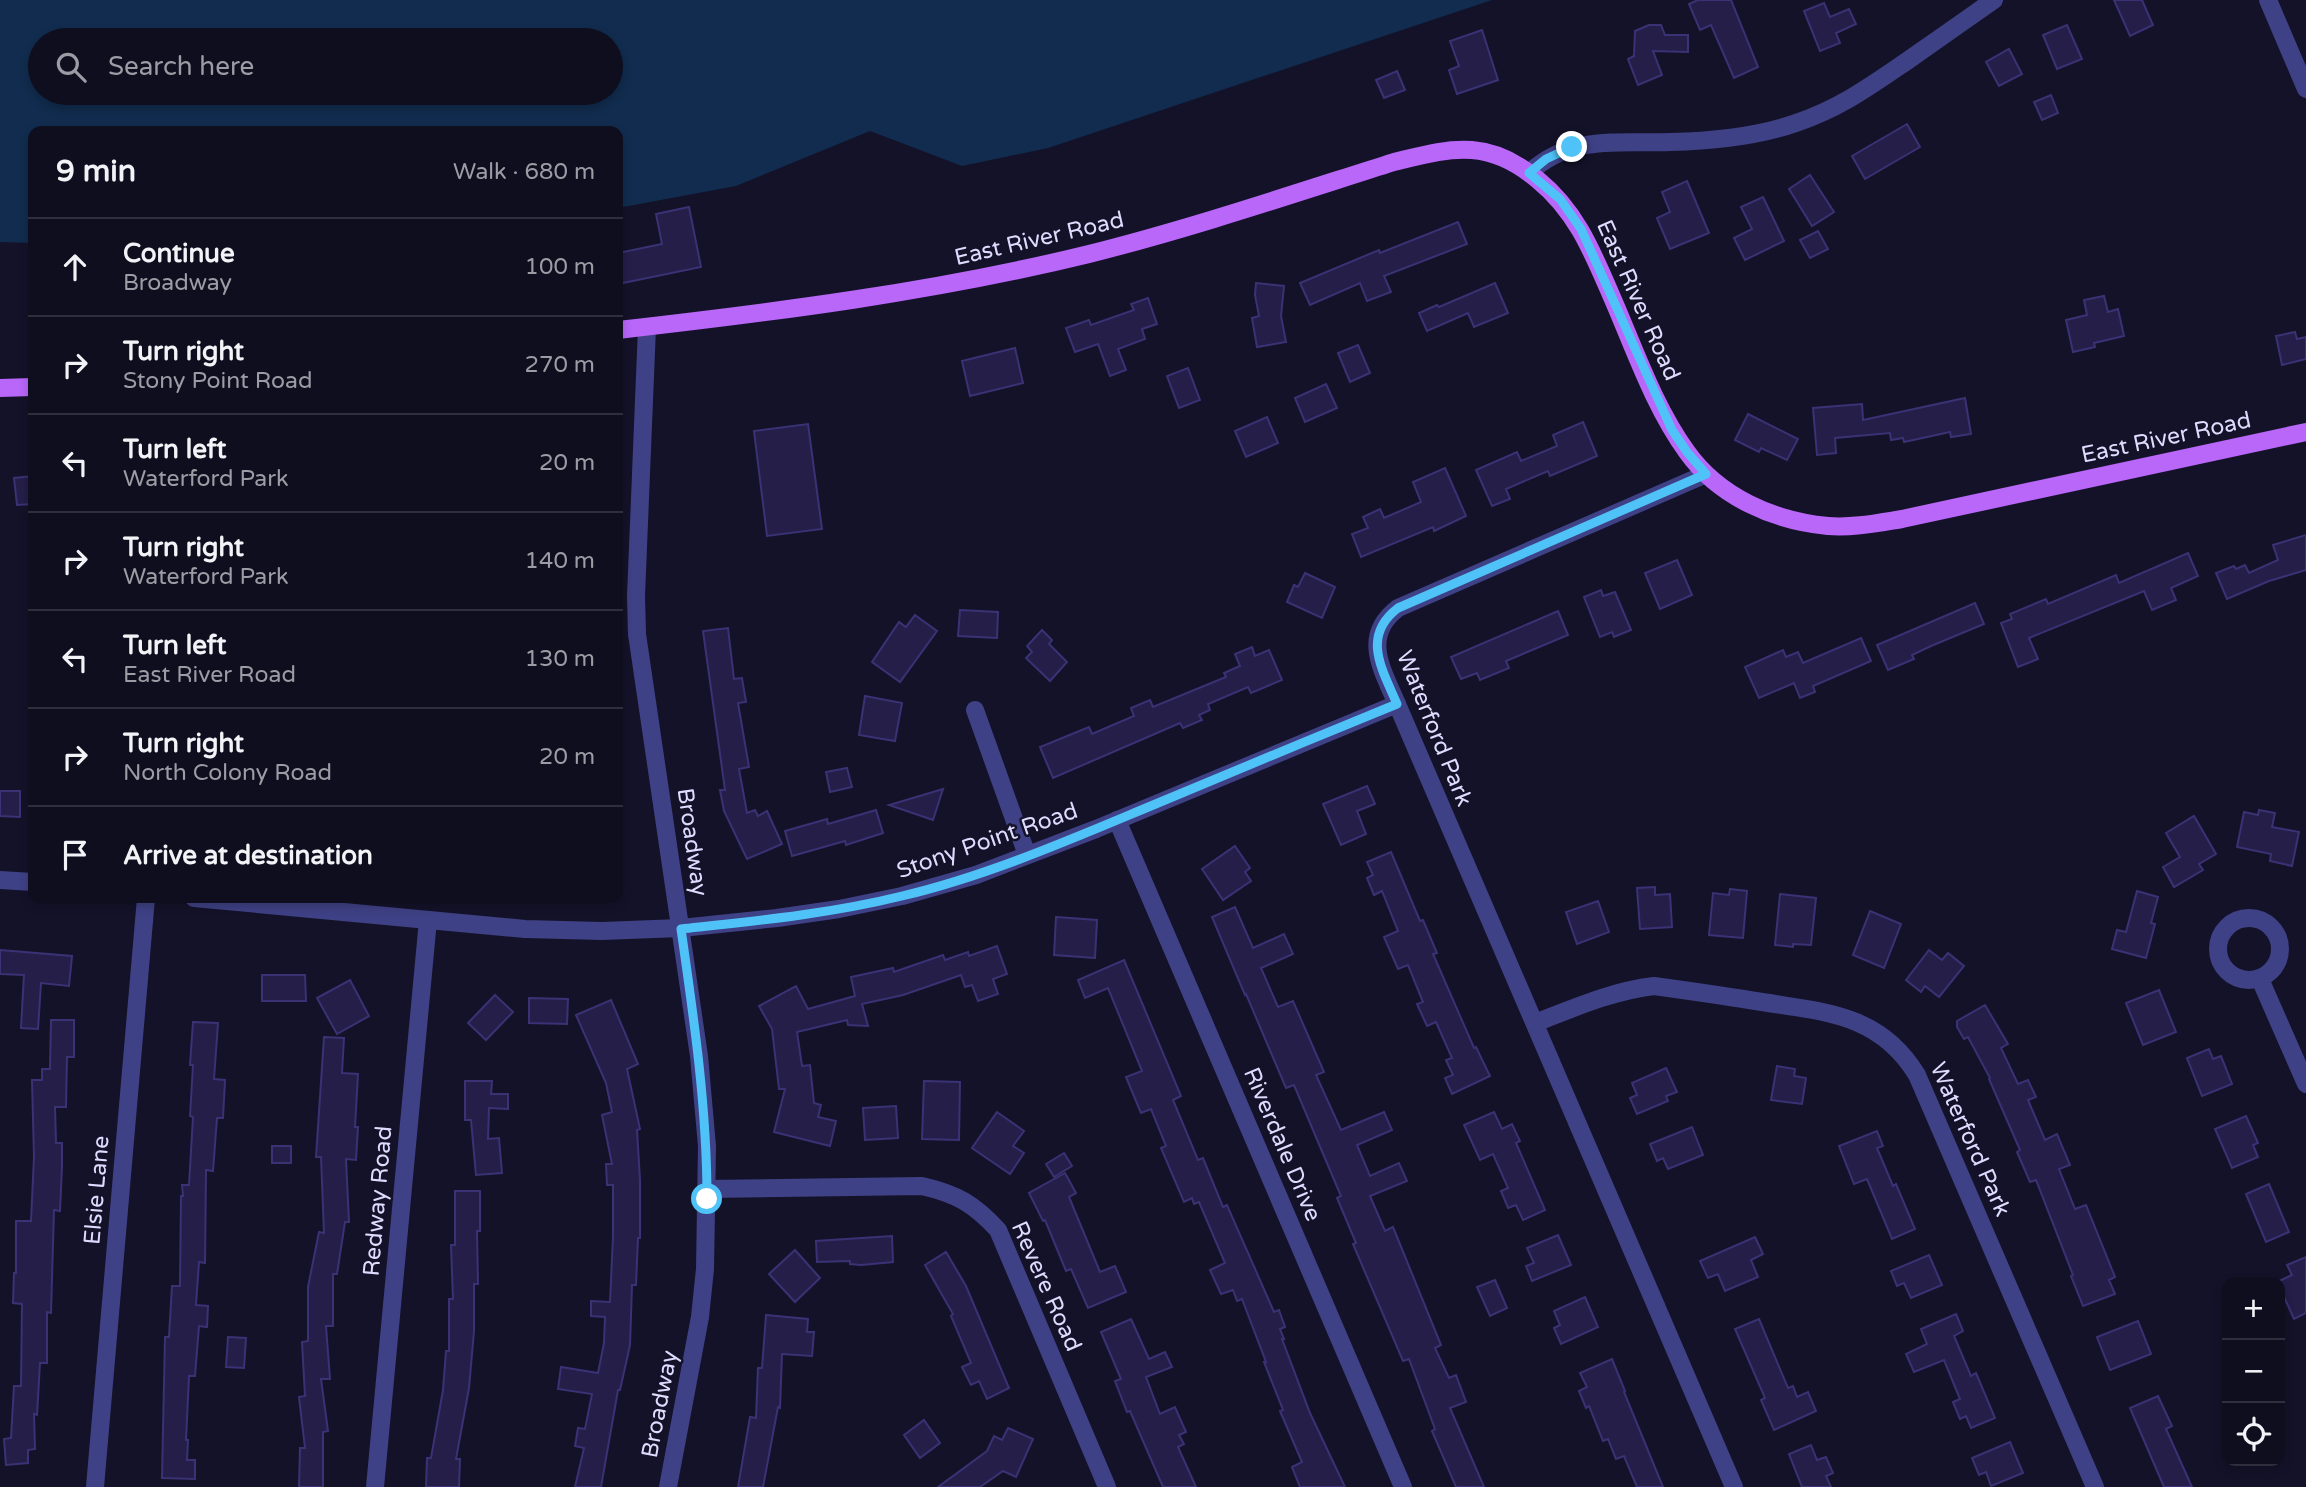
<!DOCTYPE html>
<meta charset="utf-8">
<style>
:root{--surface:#0f0e1f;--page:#181728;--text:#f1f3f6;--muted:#9b9ca4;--line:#2f2e3d}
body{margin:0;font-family:"Varela Round",sans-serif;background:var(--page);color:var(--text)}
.controls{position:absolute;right:21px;bottom:21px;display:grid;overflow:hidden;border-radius:14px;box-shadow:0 4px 10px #0003}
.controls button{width:63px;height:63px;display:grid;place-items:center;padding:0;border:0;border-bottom:2px solid var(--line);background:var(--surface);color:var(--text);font:35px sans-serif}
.stop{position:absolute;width:21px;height:21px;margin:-16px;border:5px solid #4fc3f7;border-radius:50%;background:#fff}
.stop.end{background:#4fc3f7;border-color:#fff;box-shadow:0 2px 7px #0008}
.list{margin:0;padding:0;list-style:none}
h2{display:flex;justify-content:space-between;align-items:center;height:91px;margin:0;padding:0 28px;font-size:30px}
h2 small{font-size:23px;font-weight:400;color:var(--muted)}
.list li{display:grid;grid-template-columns:46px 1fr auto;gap:21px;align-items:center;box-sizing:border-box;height:98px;padding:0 28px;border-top:2px solid var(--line)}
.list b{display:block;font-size:26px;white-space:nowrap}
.list p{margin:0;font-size:23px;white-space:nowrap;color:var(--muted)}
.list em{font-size:23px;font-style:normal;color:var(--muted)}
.icon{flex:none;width:38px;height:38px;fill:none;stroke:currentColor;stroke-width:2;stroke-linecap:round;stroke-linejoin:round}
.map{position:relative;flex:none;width:2306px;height:1487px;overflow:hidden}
.search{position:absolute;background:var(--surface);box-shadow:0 4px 10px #0003;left:28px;top:28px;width:595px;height:77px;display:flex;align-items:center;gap:18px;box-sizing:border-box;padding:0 24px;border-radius:38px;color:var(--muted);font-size:26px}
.panel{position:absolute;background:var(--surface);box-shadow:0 4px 10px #0003;left:28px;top:126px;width:595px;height:777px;border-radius:14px}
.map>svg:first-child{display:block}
.water{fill:#112c4e;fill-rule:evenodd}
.building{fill:#241e49;stroke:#3a3274;stroke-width:2}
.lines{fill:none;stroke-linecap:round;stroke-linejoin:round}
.minor{stroke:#3f4186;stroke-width:18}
.major{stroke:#b867f9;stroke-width:18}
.route{stroke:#4fc3f7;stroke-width:9}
.labels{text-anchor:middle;stroke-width:5;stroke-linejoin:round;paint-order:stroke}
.street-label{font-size:23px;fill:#dddbfe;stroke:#141229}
</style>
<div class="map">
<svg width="2306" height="1487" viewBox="0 0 2306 1487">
<rect width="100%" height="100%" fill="#141229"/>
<path class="water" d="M0,0H1492L1048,148L962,166L870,131L736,186L618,208V131H33V243L0,242ZM40,40H611V93H40Z"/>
<g class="building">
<polygon points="1698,0 1731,0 1758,67 1734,78 1711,25 1700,30 1689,4"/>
<polygon points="2114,0 2142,0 2153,25 2130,36"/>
<polygon points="1824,3 1830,17 1849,9 1856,24 1836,33 1840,43 1820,51 1804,11"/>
<polygon points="1649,25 1661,25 1665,35 1688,35 1688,52 1653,51 1662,75 1638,85 1628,59 1634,56 1635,31"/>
<polygon points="2067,25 2082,59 2057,69 2043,35"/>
<polygon points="1482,30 1498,80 1457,94 1449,70 1459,66 1450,41"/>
<polygon points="2009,49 2022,74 1999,86 1986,62"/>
<polygon points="1397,71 1405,90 1384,98 1376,80"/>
<polygon points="2051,95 2058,113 2042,120 2034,102"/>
<polygon points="1907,124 1920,147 1865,179 1852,156"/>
<polygon points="1810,175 1834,212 1812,226 1789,189"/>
<polygon points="1687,181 1709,233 1670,249 1657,218 1670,212 1662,192"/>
<polygon points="1763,197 1784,241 1745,260 1734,238 1752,229 1741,207"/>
<polygon points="689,207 701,267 618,284 618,253 662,244 656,214"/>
<polygon points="1458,222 1467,244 1384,276 1391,292 1367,301 1360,283 1310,305 1300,283 1379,250 1380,253"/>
<polygon points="1818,231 1828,249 1810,258 1800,240"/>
<polygon points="1256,283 1284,286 1281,316 1286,342 1257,347 1252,318 1259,316 1255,295"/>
<polygon points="1495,283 1508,313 1474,327 1468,313 1427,331 1419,313 1437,305 1439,307"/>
<polygon points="2104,296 2108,312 2118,309 2124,336 2094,343 2095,347 2073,352 2066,320 2087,315 2084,300"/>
<polygon points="1148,298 1157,324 1142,329 1145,339 1118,349 1126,370 1110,376 1098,344 1075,352 1066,328 1089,320 1091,325 1134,310 1131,304"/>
<polygon points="2295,332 2297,339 2306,337 2306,359 2282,365 2276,336"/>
<polygon points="1358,345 1370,373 1350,382 1338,353"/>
<polygon points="1015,348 1023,383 970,396 962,361"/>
<polygon points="1188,368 1200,400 1179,408 1167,376"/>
<polygon points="1326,384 1337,408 1305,422 1295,398"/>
<polygon points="1965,398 1971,434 1951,437 1950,432 1904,442 1903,438 1891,440 1890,433 1835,438 1836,453 1817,455 1813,408 1862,404 1863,420"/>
<polygon points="1748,414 1798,439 1787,460 1761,448 1759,452 1735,440"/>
<polygon points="1267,417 1278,443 1246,457 1235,431"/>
<polygon points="1583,422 1597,456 1550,476 1548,471 1506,489 1510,499 1492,506 1476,470 1517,452 1521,461 1557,446 1553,435"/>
<polygon points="808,424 822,529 767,536 754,431"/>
<polygon points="1445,468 1466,516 1434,531 1433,527 1361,557 1352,534 1368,528 1363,517 1380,509 1384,518 1421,502 1413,482"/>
<polygon points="33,476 33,504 17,505 14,478"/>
<polygon points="2306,535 2306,570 2269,581 2227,599 2216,573 2234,566 2236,569 2245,565 2249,573 2278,560 2273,545"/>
<polygon points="2188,553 2198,576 2171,588 2176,600 2152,610 2144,591 2029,638 2038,659 2018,667 2001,623 2012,619 2010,614 2046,599 2048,604 2116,575 2119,583"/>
<polygon points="1677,560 1692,595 1660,609 1645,573"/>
<polygon points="1305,573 1335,587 1322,618 1287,602 1294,585 1298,587"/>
<polygon points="1601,590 1603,596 1615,592 1631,630 1614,637 1612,632 1600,637 1584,597"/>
<polygon points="1975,603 1984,624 1931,646 1912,655 1914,659 1888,670 1877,645"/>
<polygon points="960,610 998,612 997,638 958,636"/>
<polygon points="1558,611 1568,635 1506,661 1509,668 1480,680 1477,673 1461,679 1451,657"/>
<polygon points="915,615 937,631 900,682 872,662 899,622 906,627"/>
<polygon points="728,628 734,679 742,678 746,702 738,703 749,767 739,769 747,813 755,810 758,816 767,811 782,844 747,859 724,811 720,790 725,790 703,631"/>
<polygon points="1042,630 1052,640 1049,644 1067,662 1050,681 1026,658 1032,652 1027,646"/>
<polygon points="1861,638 1871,661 1813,686 1815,692 1800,698 1794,683 1759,698 1745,667 1783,650 1786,657 1798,652 1803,663"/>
<polygon points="1252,647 1255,656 1269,650 1282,680 1251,693 1248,687 1208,704 1210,710 1199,715 1202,720 1183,728 1180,723 1053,778 1040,747 1089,727 1092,734 1134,716 1131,708 1150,700 1153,707 1226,677 1224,673 1240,666 1235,654"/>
<polygon points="865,696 902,703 895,741 859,735"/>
<polygon points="847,768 852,787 830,792 826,772"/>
<polygon points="1367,786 1375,804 1357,811 1366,834 1341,845 1323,804"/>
<polygon points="943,789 933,820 889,805"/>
<polygon points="0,791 20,791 20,817 0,816"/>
<polygon points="876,810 883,833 846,845 845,841 792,856 785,831 827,819 828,824"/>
<polygon points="2259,810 2275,813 2272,827 2299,832 2292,866 2270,861 2271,854 2237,847 2244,812 2258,815"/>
<polygon points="2194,816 2216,854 2199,864 2203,870 2174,887 2163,867 2180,857 2166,833"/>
<polygon points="1235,846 1250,868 1245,872 1251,881 1223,900 1202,869"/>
<polygon points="1391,852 1420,921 1423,920 1437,953 1433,954 1474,1048 1476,1047 1490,1076 1452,1094 1445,1078 1453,1075 1446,1060 1452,1058 1436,1022 1427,1026 1417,1004 1423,1002 1408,965 1398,969 1384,937 1398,931 1382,891 1374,895 1367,878 1373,875 1367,862"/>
<polygon points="1655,887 1655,895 1670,894 1672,927 1640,929 1637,888"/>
<polygon points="1730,889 1747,891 1743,938 1709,935 1713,893 1729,895"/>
<polygon points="2137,891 2158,897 2151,923 2155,924 2146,958 2112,949 2117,930 2126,932"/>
<polygon points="1780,894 1816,898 1811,945 1793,944 1793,947 1775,945"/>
<polygon points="1598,901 1609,932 1577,944 1566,912"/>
<polygon points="1235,907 1253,948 1284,934 1293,954 1261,968 1278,1007 1293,1001 1324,1072 1316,1075 1341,1130 1384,1112 1392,1130 1357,1145 1370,1176 1399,1163 1407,1181 1370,1196 1385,1231 1393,1227 1441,1345 1435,1348 1449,1378 1456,1375 1466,1402 1450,1408 1484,1487 1456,1487 1432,1431 1435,1429 1409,1359 1403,1361 1353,1244 1356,1243 1337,1198 1341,1196 1321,1149 1294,1085 1286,1088 1246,994 1245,995 1212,917"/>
<polygon points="1870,911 1901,924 1884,968 1853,955"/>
<polygon points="1056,917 1097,920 1095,958 1054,955"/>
<polygon points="997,946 1007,974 993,979 998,994 978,1001 972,985 965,987 961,975 903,995 862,1004 868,1026 848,1025 847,1020 797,1032 802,1066 810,1065 814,1103 821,1105 818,1117 836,1121 830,1146 774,1132 785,1089 779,1089 772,1029 759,1006 796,986 808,1009 855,996 851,977 893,968 894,972 943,955 945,960 968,952 969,956"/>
<polygon points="0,950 72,956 69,986 41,983 38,1029 21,1028 24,975 0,974"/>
<polygon points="1929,950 1942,960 1948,953 1964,966 1939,997 1925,986 1921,992 1906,980"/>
<polygon points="1124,960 1181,1096 1173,1100 1198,1160 1203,1158 1223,1207 1227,1205 1274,1312 1279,1310 1285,1327 1280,1329 1284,1339 1282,1339 1310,1413 1345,1487 1300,1487 1292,1467 1302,1462 1280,1411 1283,1410 1264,1362 1266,1362 1242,1299 1237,1301 1233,1290 1221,1294 1210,1270 1225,1263 1199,1202 1194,1204 1192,1198 1184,1202 1161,1148 1166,1146 1151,1109 1141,1113 1126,1077 1142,1071 1108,988 1085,998 1078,980"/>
<polygon points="262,975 305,975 306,1001 262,1001"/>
<polygon points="350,980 369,1016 337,1034 317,998"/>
<polygon points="2159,990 2176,1032 2143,1045 2126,1003"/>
<polygon points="495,995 513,1012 486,1040 468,1023"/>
<polygon points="529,998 568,999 567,1024 529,1023"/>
<polygon points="611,1000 638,1064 627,1069 640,1129 637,1130 640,1180 640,1238 638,1238 636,1285 632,1285 630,1345 620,1390 618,1390 601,1487 575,1487 584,1448 575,1446 578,1428 585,1429 592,1394 558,1389 561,1367 598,1373 604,1343 605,1317 591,1316 591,1301 610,1302 613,1237 613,1185 607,1185 606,1164 612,1164 602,1115 612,1112 606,1083 576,1015"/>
<polygon points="1985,1005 2008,1044 2001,1048 2018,1084 2028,1080 2036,1097 2028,1100 2045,1140 2057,1134 2070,1165 2059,1169 2075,1209 2086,1205 2115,1277 2109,1280 2115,1294 2083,1306 2071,1276 2073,1275 2036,1180 2030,1182 2017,1152 2020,1150 1989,1079 1990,1078 1968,1037 1964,1039 1957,1027 1957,1021"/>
<polygon points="51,1020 74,1020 74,1057 67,1057 66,1107 55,1107 56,1143 62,1143 62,1166 60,1211 54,1210 51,1313 47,1312 47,1363 40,1363 37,1415 34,1414 35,1449 28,1450 28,1463 6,1465 4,1439 11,1438 14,1386 21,1386 22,1304 13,1303 14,1273 16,1273 16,1221 31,1221 34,1157 32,1080 42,1080 42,1069 50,1069"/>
<polygon points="193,1022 218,1023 214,1079 225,1080 223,1118 217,1118 213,1171 206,1170 205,1263 199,1262 196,1305 208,1306 207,1327 199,1326 195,1376 189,1376 186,1440 188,1440 187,1460 195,1460 195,1479 162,1478 165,1337 169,1337 172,1286 180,1286 181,1196 183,1196 182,1185 189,1185 193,1117 190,1116 193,1065 190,1065"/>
<polygon points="324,1037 344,1038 342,1073 358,1074 355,1127 358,1127 356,1160 346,1159 349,1222 345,1222 337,1274 333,1274 333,1326 326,1326 330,1379 321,1379 328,1431 323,1432 323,1487 299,1487 300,1448 305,1448 299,1397 305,1396 302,1342 308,1341 308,1287 319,1232 324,1233 321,1157 316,1157"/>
<polygon points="2209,1049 2213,1059 2221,1056 2232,1084 2202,1096 2187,1058"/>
<polygon points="1777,1066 1795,1069 1794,1076 1806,1078 1802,1104 1771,1100"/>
<polygon points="1666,1068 1677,1092 1666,1096 1668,1101 1637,1114 1630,1098 1637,1095 1632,1083"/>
<polygon points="465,1081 492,1081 491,1094 508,1094 508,1109 489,1108 488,1139 499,1138 502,1173 476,1175 471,1120 465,1120"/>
<polygon points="924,1081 960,1082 959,1140 922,1139"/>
<polygon points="896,1106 898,1138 865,1140 863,1108"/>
<polygon points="997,1112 1024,1131 1013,1146 1024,1153 1010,1174 972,1148"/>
<polygon points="1494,1112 1502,1129 1512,1124 1520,1141 1516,1143 1545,1210 1523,1220 1516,1205 1508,1208 1501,1191 1508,1188 1493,1154 1480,1160 1464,1125"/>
<polygon points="2246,1116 2258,1143 2253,1145 2258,1157 2232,1168 2215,1129"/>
<polygon points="1692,1127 1703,1155 1668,1169 1663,1158 1657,1161 1650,1144"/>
<polygon points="1877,1131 1883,1146 1877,1148 1893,1186 1896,1184 1915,1229 1892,1239 1867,1179 1854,1184 1839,1146"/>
<rect x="272" y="1146" width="19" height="17"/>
<polygon points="1064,1153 1072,1166 1054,1177 1046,1164"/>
<polygon points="1065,1173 1076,1193 1069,1197 1100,1272 1115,1266 1126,1292 1088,1308 1071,1269 1066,1271 1045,1220 1043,1221 1029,1193"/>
<polygon points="2269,1184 2289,1232 2266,1242 2246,1194"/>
<polygon points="455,1191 480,1191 480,1231 477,1231 478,1284 474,1284 474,1331 469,1388 456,1459 460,1459 459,1487 426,1487 427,1458 431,1458 443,1390 446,1351 449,1351 449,1299 453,1299 451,1245 455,1245"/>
<polygon points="1558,1235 1571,1265 1532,1281 1526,1266 1534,1263 1527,1248"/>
<polygon points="892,1236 893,1262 861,1265 850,1264 850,1261 817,1262 816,1241"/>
<polygon points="1755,1237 1763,1254 1751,1260 1758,1277 1725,1291 1718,1274 1708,1278 1700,1261"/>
<polygon points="795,1250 820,1278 795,1302 769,1274"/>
<polygon points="946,1252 966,1286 1009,1388 987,1399 979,1381 971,1385 962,1367 971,1363 951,1316 953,1314 925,1265"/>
<polygon points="1929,1255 1942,1285 1911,1298 1904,1283 1897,1286 1891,1271"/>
<polygon points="2306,1257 2306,1313 2294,1319 2280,1288 2280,1282 2277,1282 2292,1275 2287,1265"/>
<polygon points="1495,1280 1507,1308 1490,1316 1477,1287"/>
<polygon points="1585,1297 1598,1327 1561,1344 1554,1328 1560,1325 1554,1311"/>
<polygon points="1956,1314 1963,1331 1954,1336 1971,1376 1976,1373 1995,1418 1971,1428 1966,1416 1960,1419 1953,1402 1960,1399 1944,1360 1914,1372 1906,1354 1927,1344 1921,1329"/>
<polygon points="766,1315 808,1319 807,1332 814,1332 812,1356 782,1354 780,1408 778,1407 763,1487 738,1487 750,1417 756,1418 758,1368 762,1368"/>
<polygon points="1131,1319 1149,1359 1165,1352 1172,1367 1146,1377 1160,1414 1175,1407 1186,1432 1179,1435 1184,1444 1178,1447 1196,1487 1163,1487 1130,1411 1127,1412 1115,1381 1121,1379 1101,1332"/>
<polygon points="1759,1319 1788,1388 1793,1386 1797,1397 1808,1392 1816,1411 1774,1430 1761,1400 1765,1398 1735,1329"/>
<polygon points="2138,1321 2151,1354 2110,1370 2097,1337"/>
<polygon points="228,1337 246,1338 244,1368 226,1367"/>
<polygon points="1612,1359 1625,1391 1624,1392 1663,1487 1637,1487 1624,1456 1616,1459 1608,1439 1603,1441 1589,1406 1586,1408 1579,1391 1587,1387 1580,1373"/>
<polygon points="2158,1396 2172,1426 2166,1429 2192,1487 2164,1487 2130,1408"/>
<polygon points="924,1420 940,1443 920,1458 904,1435"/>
<polygon points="1008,1428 1033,1439 1016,1477 1003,1471 980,1487 938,1487 987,1451 994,1436 1002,1440"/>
<polygon points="2010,1442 2023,1473 1991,1486 1986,1472 1979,1475 1972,1458"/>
<polygon points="1811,1445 1817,1460 1826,1457 1833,1473 1826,1476 1831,1487 1802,1487 1789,1454"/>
</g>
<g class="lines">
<g class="minor">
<polyline points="2268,0 2306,89"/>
<path d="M1529,173C1571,134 1619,144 1670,142C1712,141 1756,137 1796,123C1840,108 1869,87 1907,61C1936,41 1965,20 1994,0"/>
<polyline points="647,327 636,596 637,634 699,1056 707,1146 705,1269 700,1317 668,1487"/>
<path d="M1706,474L1398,608C1361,636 1382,669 1397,704L1734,1487"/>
<polyline points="975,710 1027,855"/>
<polyline points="1117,820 1403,1487"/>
<polyline points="0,880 33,882"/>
<polyline points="194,898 525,929 602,931 681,928 777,918 839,909 902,896 976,875 1096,829 1397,704"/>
<circle cx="2249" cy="949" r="31"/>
<polyline points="2260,979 2306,1084"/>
<path d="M1535,1023C1574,1008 1612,991 1654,986C1690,991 1726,996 1762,1002C1825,1012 1880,1014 1917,1075L2095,1487"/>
<path d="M707,1189L922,1186C957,1194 974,1204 998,1230L1107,1487"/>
<polyline points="95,1487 146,898"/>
<polyline points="375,1487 428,920"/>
</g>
<g class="major">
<path d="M618,330C776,312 934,292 1089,254C1192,228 1293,194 1394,162C1419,156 1446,148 1472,150C1498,152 1519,164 1538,180C1576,211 1592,251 1611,295C1634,347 1653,405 1687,452C1719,497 1774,521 1828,526C1852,528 1877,523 1902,519L2306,432"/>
<polyline points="0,388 33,387"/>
</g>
</g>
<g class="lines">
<path class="route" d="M707,1199C707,1108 694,1019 681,929C755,921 829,914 902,896C986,876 1067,841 1146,808C1230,773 1313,738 1397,704C1382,669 1361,636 1398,608L1706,474L1687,452L1672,430L1581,229L1560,199L1529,173L1546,159L1572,147"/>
</g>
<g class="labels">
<g class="street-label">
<text transform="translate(1039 238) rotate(-13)" y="8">East River Road</text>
<text transform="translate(1639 300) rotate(66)" y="8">East River Road</text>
<text transform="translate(2166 437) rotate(-12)" y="8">East River Road</text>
<text transform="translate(1435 728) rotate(68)" y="8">Waterford Park</text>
<text transform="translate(987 840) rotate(-19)" y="8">Stony Point Road</text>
<text transform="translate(693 842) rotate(82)" y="8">Broadway</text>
<text transform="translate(1971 1139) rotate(66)" y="8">Waterford Park</text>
<text transform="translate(1283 1144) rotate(67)" y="8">Riverdale Drive</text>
<text transform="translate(96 1190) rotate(-85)" y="8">Elsie Lane</text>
<text transform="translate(377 1201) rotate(-85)" y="8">Redway Road</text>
<text transform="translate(1047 1286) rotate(66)" y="8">Revere Road</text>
<text transform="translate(659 1404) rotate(-79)" y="8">Broadway</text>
</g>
</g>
</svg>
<div class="controls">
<button>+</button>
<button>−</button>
<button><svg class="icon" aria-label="locate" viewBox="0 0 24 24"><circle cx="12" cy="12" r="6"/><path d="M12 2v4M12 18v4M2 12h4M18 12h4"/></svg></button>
</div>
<div class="stop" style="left:707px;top:1199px"></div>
<div class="stop end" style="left:1572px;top:147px"></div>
<div class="search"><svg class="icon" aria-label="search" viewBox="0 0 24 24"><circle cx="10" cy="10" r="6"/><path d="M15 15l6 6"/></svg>Search here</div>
<section class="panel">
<h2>9 min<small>Walk · 680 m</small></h2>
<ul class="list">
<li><svg class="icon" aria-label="ahead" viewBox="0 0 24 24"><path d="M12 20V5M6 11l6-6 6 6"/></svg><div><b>Continue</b><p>Broadway</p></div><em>100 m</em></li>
<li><svg class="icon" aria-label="right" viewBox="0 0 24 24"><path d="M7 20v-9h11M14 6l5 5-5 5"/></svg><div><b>Turn right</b><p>Stony Point Road</p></div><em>270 m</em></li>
<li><svg class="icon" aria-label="left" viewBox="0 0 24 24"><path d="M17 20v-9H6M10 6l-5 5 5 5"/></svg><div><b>Turn left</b><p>Waterford Park</p></div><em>20 m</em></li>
<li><svg class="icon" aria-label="right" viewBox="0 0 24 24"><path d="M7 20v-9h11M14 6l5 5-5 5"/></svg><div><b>Turn right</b><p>Waterford Park</p></div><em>140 m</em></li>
<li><svg class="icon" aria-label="left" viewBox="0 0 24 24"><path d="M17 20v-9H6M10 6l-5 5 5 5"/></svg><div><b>Turn left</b><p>East River Road</p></div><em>130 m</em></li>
<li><svg class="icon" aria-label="right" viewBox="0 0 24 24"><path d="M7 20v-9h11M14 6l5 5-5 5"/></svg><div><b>Turn right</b><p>North Colony Road</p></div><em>20 m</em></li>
<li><svg class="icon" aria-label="arrive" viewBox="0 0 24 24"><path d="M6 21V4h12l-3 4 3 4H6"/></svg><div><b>Arrive at destination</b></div></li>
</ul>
</section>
</div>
